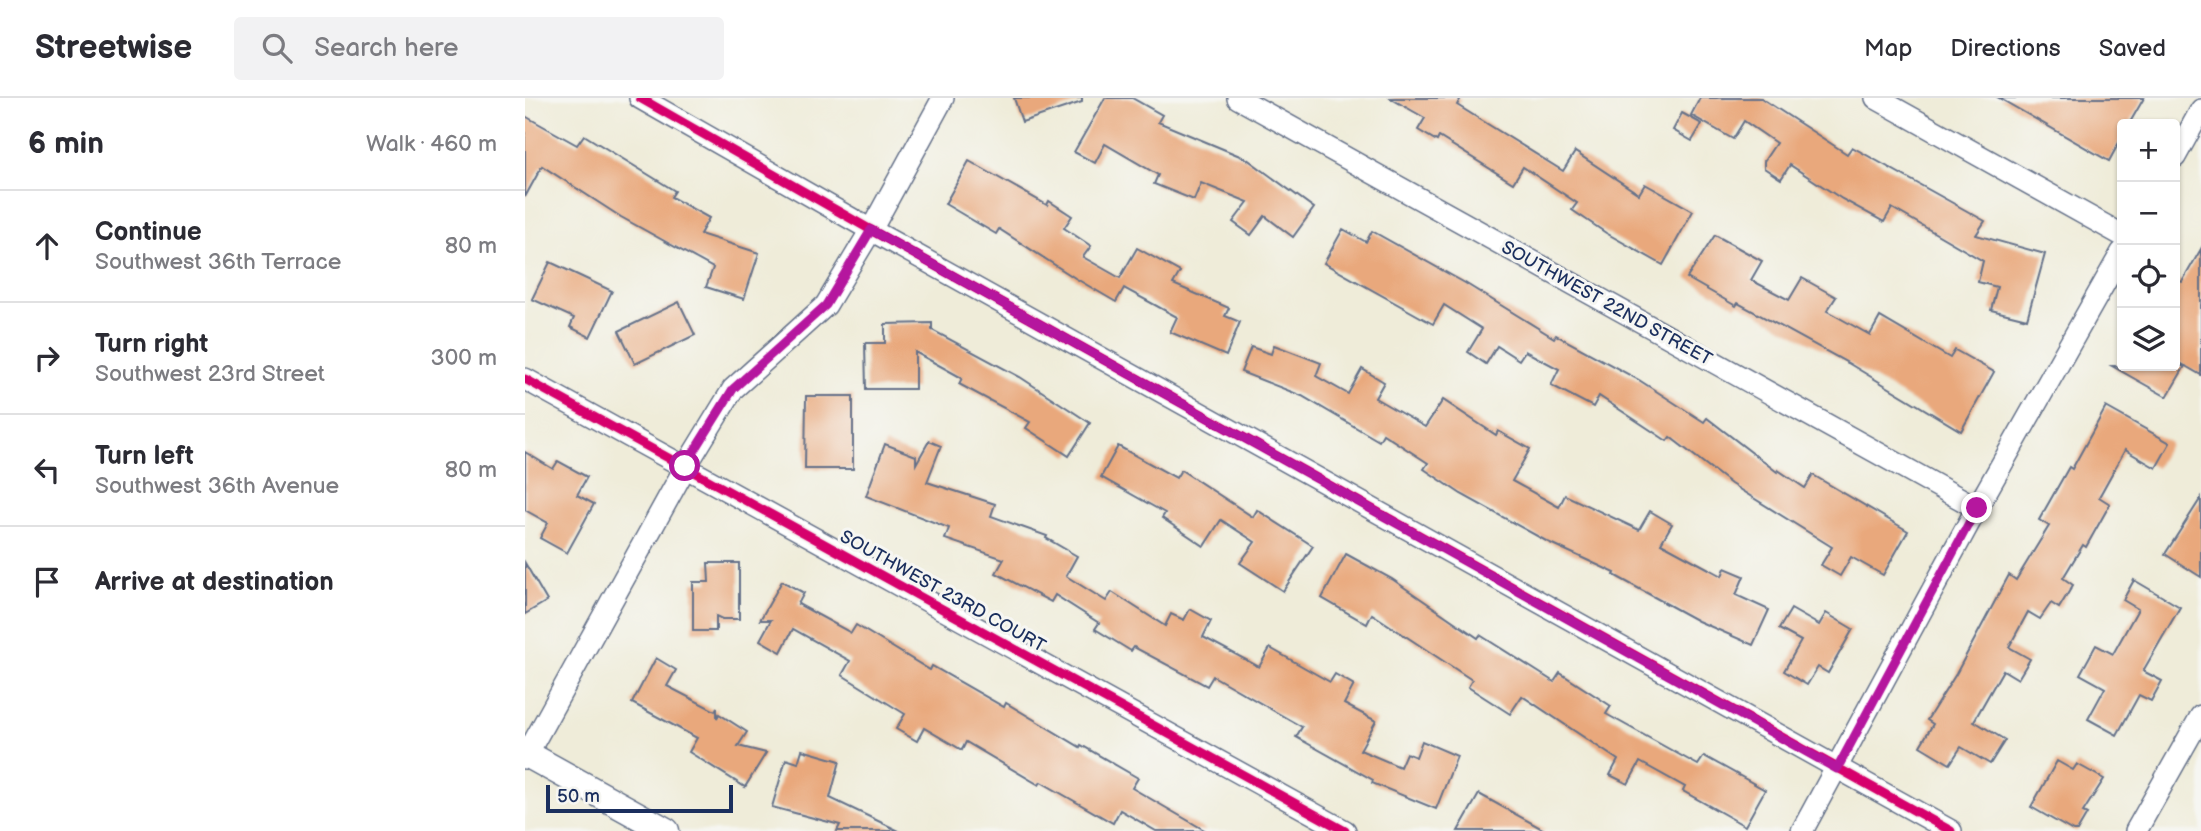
<!DOCTYPE html>
<meta charset="utf-8">
<style>
:root{--surface:#fff;--page:#f2f2f3;--text:#2b2b33;--muted:#7c7c81;--line:#e1e1e2}
body{margin:0;font-family:"Balsamiq Sans",sans-serif;background:var(--page);color:var(--text)}
.controls{position:absolute;right:21px;top:21px;display:grid;overflow:hidden;border-radius:7px;box-shadow:0 2px 5px #0004}
.controls button{width:63px;height:63px;display:grid;place-items:center;padding:0;border:0;border-bottom:2px solid var(--line);background:var(--surface);color:var(--text);font:35px sans-serif}
.scale{position:absolute;left:21px;bottom:18px;width:187px;box-sizing:border-box;padding-left:7px;border:4px solid #1b2f5e;border-top:0;font-size:19px;line-height:24px;white-space:nowrap;color:#1b2f5e;-webkit-text-stroke:5px #f6f6f2;paint-order:stroke}
.stop{position:absolute;width:21px;height:21px;margin:-16px;border:5px solid #b5179e;border-radius:50%;background:#fff}
.stop.end{background:#b5179e;border-color:#fff;box-shadow:0 2px 7px #0008}
.list{margin:0;padding:0;list-style:none}
h2{display:flex;justify-content:space-between;align-items:center;height:91px;margin:0;padding:0 28px;font-size:30px}
h2 small{font-size:23px;font-weight:400;color:var(--muted)}
.list li{display:grid;grid-template-columns:46px 1fr auto;gap:21px;align-items:center;box-sizing:border-box;height:112px;padding:0 28px;border-top:2px solid var(--line)}
.list b{display:block;font-size:26px;white-space:nowrap}
.list p{margin:0;font-size:23px;white-space:nowrap;color:var(--muted)}
.list em{font-size:23px;font-style:normal;color:var(--muted)}
.icon{flex:none;width:38px;height:38px;fill:none;stroke:currentColor;stroke-width:2;stroke-linecap:round;stroke-linejoin:round}
.map{position:relative;flex:none;width:1676px;height:733px;overflow:hidden}
header{display:flex;align-items:center;gap:42px;box-sizing:border-box;height:98px;padding:0 35px;background:var(--surface);border-bottom:2px solid var(--line)}
header strong{font-size:33px}
nav{display:flex;gap:38px;margin-inline-start:auto;font-size:24px}
.search{width:490px;height:63px;background:var(--page);display:flex;align-items:center;gap:18px;box-sizing:border-box;padding:0 24px;border-radius:7px;color:var(--muted);font-size:26px}
main{display:flex}
aside{flex:1;background:var(--surface)}
.map>svg:first-child{display:block}
.building{fill:#e9a87c}
.lines{fill:none;stroke-linecap:round;stroke-linejoin:round}
.minor-casing{stroke:#657189;stroke-width:24}
.tertiary-casing{stroke:#657189;stroke-width:29}
.minor{stroke:#fff;stroke-width:21}
.tertiary{stroke:#fff;stroke-width:26}
.cycleway-casing{stroke:#f6f6f2;stroke-width:13}
.cycleway{stroke:#d6006c;stroke-width:9}
.route{stroke:#b5179e;stroke-width:9}
.labels{text-anchor:middle;stroke-width:6;stroke-linejoin:round;paint-order:stroke}
.street-label{font-size:18px;fill:#1b2f5e;stroke:#f6f6f2}
</style>
<header>
<strong>Streetwise</strong>
<div class="search"><svg class="icon" aria-label="search" viewBox="0 0 24 24"><circle cx="10" cy="10" r="6"/><path d="M15 15l6 6"/></svg>Search here</div>
<nav><a>Map</a><a>Directions</a><a>Saved</a></nav>
</header>
<main>
<aside>
<h2>6 min<small>Walk · 460 m</small></h2>
<ul class="list">
<li><svg class="icon" aria-label="ahead" viewBox="0 0 24 24"><path d="M12 20V5M6 11l6-6 6 6"/></svg><div><b>Continue</b><p>Southwest 36th Terrace</p></div><em>80 m</em></li>
<li><svg class="icon" aria-label="right" viewBox="0 0 24 24"><path d="M7 20v-9h11M14 6l5 5-5 5"/></svg><div><b>Turn right</b><p>Southwest 23rd Street</p></div><em>300 m</em></li>
<li><svg class="icon" aria-label="left" viewBox="0 0 24 24"><path d="M17 20v-9H6M10 6l-5 5 5 5"/></svg><div><b>Turn left</b><p>Southwest 36th Avenue</p></div><em>80 m</em></li>
<li><svg class="icon" aria-label="arrive" viewBox="0 0 24 24"><path d="M6 21V4h12l-3 4 3 4H6"/></svg><div><b>Arrive at destination</b></div></li>
</ul>
</aside>
<div class="map">
<svg width="1676" height="733" viewBox="0 0 1676 733">
<rect width="100%" height="100%" fill="#f6f6f2"/>
<filter id="ink" filterUnits="userSpaceOnUse"><feTurbulence type="fractalNoise" baseFrequency=".0143" numOctaves="2"/><feDisplacementMap in="SourceGraphic" scale="14" xChannelSelector="R" yChannelSelector="G"/><feConvolveMatrix kernelMatrix="1 2 1 2 8 2 1 2 1" color-interpolation-filters="sRGB"/></filter>
<filter id="wash" filterUnits="userSpaceOnUse"><feTurbulence type="fractalNoise" baseFrequency=".00686" numOctaves="4" result="noise"/><feDisplacementMap in="SourceGraphic" scale="28" xChannelSelector="R" yChannelSelector="G"/><feGaussianBlur stdDeviation="1.57" result="paint"/><feColorMatrix in="noise" values="0 0 0 0 0 0 0 0 0 0 0 0 0 0 0 0 0 1.4 0 .05"/><feComposite in="paint" operator="in"/></filter>
<g filter="url(#wash)">
<rect width="100%" height="100%" fill="#efecd9"/>
<g id="blocks">
<g class="building">
<polygon points="489,0 557,0 557,4 497,24"/>
<polygon points="580,0 607,0 637,17 633,24 722,61 789,110 768,139 740,118 726,137 708,124 723,104 676,85 669,102 629,86 633,77 580,46 570,65 549,54"/>
<polygon points="865,0 936,0 932,7 1038,73 1050,54 1114,96 1120,86 1168,113 1138,167 1081,135 1047,112 1052,105 998,69 988,85 914,39 912,43 893,32 900,20"/>
<polygon points="1175,0 1236,0 1322,56 1327,49 1460,123 1451,137 1520,156 1502,221 1466,212 1472,189 1453,184 1458,163 1367,110 1359,124 1317,101 1265,67 1256,81 1239,70 1239,63 1251,45 1219,23 1208,41 1166,17"/>
<polygon points="1474,0 1619,0 1604,26 1597,26 1597,39 1584,63"/>
<polygon points="1157,15 1177,26 1167,43 1148,32"/>
<polygon points="0,18 52,47 59,37 150,93 146,99 184,120 175,136 234,155 219,201 181,189 188,170 96,119 17,68 0,99"/>
<polygon points="444,63 522,107 524,103 547,118 539,130 566,148 558,159 595,180 612,150 655,174 648,186 704,210 700,218 715,224 701,258 645,234 652,219 599,190 591,204 550,180 474,131 471,136 420,106"/>
<polygon points="818,131 841,144 847,133 940,185 1029,240 1031,237 1114,282 1179,324 1182,320 1252,374 1253,372 1280,390 1288,377 1383,433 1358,477 1326,459 1315,478 1296,467 1307,449 1206,386 1145,339 1142,343 1074,298 1068,309 1026,287 1034,271 1000,253 994,262 972,248 961,266 943,254 957,231 919,207 908,226 799,165"/>
<polygon points="1190,137 1237,163 1226,182 1264,202 1277,180 1311,199 1302,213 1345,237 1355,219 1425,260 1430,252 1469,274 1436,333 1323,265 1213,205 1211,208 1162,180"/>
<polygon points="1676,151 1676,277 1650,262 1650,180 1657,184"/>
<polygon points="25,164 87,193 65,239 45,229 49,220 7,201"/>
<polygon points="154,204 170,237 110,266 94,233"/>
<polygon points="407,225 407,232 495,279 565,325 544,358 501,330 505,324 434,286 437,280 390,254 390,291 341,291 340,245 360,245 360,226"/>
<polygon points="749,247 796,265 791,278 823,296 837,271 859,284 850,300 900,329 918,302 971,337 973,333 1005,351 987,383 1034,409 1040,397 1114,432 1125,413 1147,426 1136,445 1197,478 1200,470 1219,478 1211,497 1244,512 1228,547 1173,523 1089,477 1090,475 1023,444 936,396 899,371 903,365 858,336 854,343 777,298 716,274 726,249 746,256"/>
<polygon points="1587,268 1660,268 1642,299"/>
<polygon points="281,298 328,298 328,371 280,371"/>
<polygon points="1581,309 1645,345 1631,370 1600,352 1574,399 1585,406 1561,449 1558,447 1538,480 1548,487 1534,510 1526,505 1515,521 1503,514 1484,549 1505,561 1493,581 1478,572 1449,623 1480,642 1465,666 1436,649 1425,666 1395,648 1408,626 1402,622 1431,576 1484,477 1491,482 1524,428 1514,422 1544,369 1547,371"/>
<polygon points="404,343 416,348 402,384 470,406 466,418 522,438 521,440 552,458 541,478 581,503 587,494 640,528 646,516 659,522 665,511 686,523 678,539 734,569 745,550 805,584 810,576 829,587 819,606 851,623 835,652 875,669 881,655 891,659 897,643 932,658 911,711 847,685 848,682 771,639 777,629 688,578 682,588 609,549 606,553 570,531 574,525 530,497 526,504 471,475 479,461 420,441 424,430 341,398 360,346 391,358 391,366"/>
<polygon points="593,348 651,380 656,372 728,419 732,412 788,448 758,493 715,465 730,444 696,422 679,448 637,420 640,415 576,379"/>
<polygon points="0,354 28,371 33,363 62,379 52,397 69,406 42,455 15,440 23,425 0,412"/>
<polygon points="1676,400 1676,479 1640,456"/>
<polygon points="821,456 867,481 953,540 955,537 1029,584 1035,575 1086,608 1081,616 1173,667 1179,658 1240,692 1220,728 1158,693 1160,689 1115,664 1103,686 1085,677 1093,662 997,598 985,616 943,589 947,582 847,516 842,526 797,500"/>
<polygon points="0,465 22,503 0,516"/>
<polygon points="183,465 214,465 214,521 197,521 191,518 191,533 168,533 168,484 184,484"/>
<polygon points="1609,482 1655,509 1618,573 1637,583 1626,603 1614,597 1592,637 1563,621 1580,590 1555,576 1571,547 1588,556 1613,511 1598,502"/>
<polygon points="257,483 279,495 273,506 326,535 331,527 405,572 407,568 479,609 481,605 555,649 556,647 613,680 607,690 681,733 631,733 595,712 588,725 516,684 514,687 441,644 437,652 399,630 392,643 371,631 380,616 317,577 325,563 268,531 256,554 235,542 246,522 235,522"/>
<polygon points="1266,511 1294,527 1301,515 1328,531 1303,575 1293,569 1282,587 1259,573 1276,543 1254,531"/>
<polygon points="131,560 151,572 142,588 190,613 192,609 192,620 194,616 222,634 213,648 241,655 220,689 164,654 172,640 107,605"/>
<polygon points="277,652 315,663 305,700 374,733 312,733 315,727 247,709 261,661 273,665"/>
<polygon points="1532,663 1548,672 1552,666 1579,681 1558,714 1562,716 1552,733 1548,733 1506,709"/>
<polygon points="954,696 1021,733 933,733"/>
</g>
</g>
</g>
<g filter="url(#ink)">
<use href="#blocks" fill-opacity="0" stroke="#657189" stroke-width="2"/>
<g class="lines">
<g class="minor-casing">
<g id="minor">
<polyline points="115,0 346,132 1426,733"/>
<polyline points="713,0 1452,410"/>
<polyline points="1351,0 1597,137"/>
<polyline points="1650,59 1676,12"/>
<polyline points="0,281 820,733"/>
<polyline points="0,660 161,368 208,291 301,207 346,132 418,0"/>
<polyline points="1277,733 1452,410 1597,154"/>
<polyline points="1611,733 1676,618"/>
</g>
</g>
<g class="tertiary-casing">
<polyline id="tertiary" points="0,655 141,733"/>
</g>
<use href="#minor" class="minor"/>
<use href="#tertiary" class="tertiary"/>
<g class="cycleway-casing">
<g id="cycleway">
<polyline points="115,0 346,132 1426,733"/>
<polyline points="0,281 820,733"/>
</g>
</g>
<use href="#cycleway" class="cycleway"/>
</g>
</g>
<g class="lines" filter="url(#ink)">
<polyline class="route" points="160,368 208,291 301,207 346,132 1312,671 1452,410"/>
</g>
<g class="labels">
<g class="street-label">
<text transform="translate(1082 205) rotate(29)" y="6">SOUTHWEST 22ND STREET</text>
<text transform="translate(418 493) rotate(29)" y="6">SOUTHWEST 23RD COURT</text>
</g>
</g>
</svg>
<div class="controls">
<button>+</button>
<button>−</button>
<button><svg class="icon" aria-label="locate" viewBox="0 0 24 24"><circle cx="12" cy="12" r="6"/><path d="M12 2v4M12 18v4M2 12h4M18 12h4"/></svg></button>
<button><svg class="icon" aria-label="layers" viewBox="0 0 24 24"><path d="M12 4l9 5-9 5-9-5zM3 14l9 5 9-5"/></svg></button>
</div>
<div class="scale">50 m</div>
<div class="stop" style="left:160px;top:368px"></div>
<div class="stop end" style="left:1452px;top:410px"></div>
</div>
</main>
